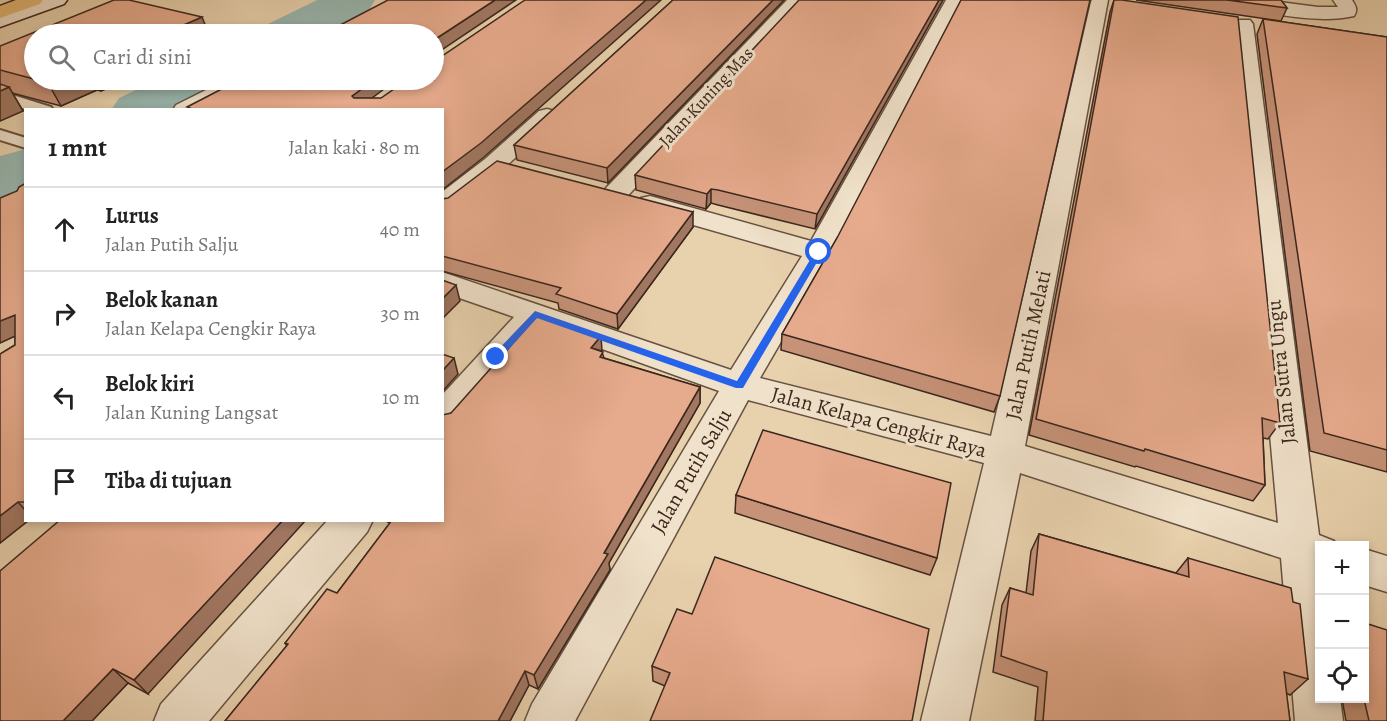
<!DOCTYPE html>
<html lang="id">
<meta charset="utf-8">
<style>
:root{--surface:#fff;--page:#f6f6f6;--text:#222;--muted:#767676;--line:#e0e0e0}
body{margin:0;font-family:Alegreya,serif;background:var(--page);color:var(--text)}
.controls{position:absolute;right:18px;bottom:18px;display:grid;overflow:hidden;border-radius:0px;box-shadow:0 3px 9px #0003}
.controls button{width:54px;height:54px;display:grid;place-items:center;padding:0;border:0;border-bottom:2px solid var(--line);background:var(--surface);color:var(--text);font:30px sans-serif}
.stop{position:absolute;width:18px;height:18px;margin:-14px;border:4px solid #2563eb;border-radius:50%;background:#fff}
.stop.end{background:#2563eb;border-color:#fff;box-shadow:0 2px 6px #0008}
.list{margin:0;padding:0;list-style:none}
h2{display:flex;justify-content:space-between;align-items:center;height:78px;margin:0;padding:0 24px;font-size:26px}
h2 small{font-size:20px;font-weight:400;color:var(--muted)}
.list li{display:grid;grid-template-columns:39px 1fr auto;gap:18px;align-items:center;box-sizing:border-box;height:84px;padding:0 24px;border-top:2px solid var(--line)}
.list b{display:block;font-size:22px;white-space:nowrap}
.list p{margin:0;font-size:20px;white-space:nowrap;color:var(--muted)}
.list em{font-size:20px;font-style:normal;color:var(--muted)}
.icon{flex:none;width:33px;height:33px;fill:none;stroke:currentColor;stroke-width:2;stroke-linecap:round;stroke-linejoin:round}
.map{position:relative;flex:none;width:1387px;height:721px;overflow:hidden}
.search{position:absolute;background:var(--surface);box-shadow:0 3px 9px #0003;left:24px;top:24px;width:420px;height:66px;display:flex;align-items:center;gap:15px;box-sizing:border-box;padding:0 21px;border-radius:33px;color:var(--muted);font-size:22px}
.panel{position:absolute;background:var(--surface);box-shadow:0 3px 9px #0003;left:24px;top:108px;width:420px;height:414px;border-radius:0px}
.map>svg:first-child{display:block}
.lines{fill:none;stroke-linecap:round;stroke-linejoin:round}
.river{fill:#98b6af;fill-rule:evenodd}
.lane-casing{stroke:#675242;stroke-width:4}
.street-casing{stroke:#675242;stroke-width:3}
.secondary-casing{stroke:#3c271e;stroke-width:3}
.highway-casing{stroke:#3c271e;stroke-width:3}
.lane{fill:#f0e1ca;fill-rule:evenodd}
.street{fill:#f0e1ca;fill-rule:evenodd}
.secondary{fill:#f0e1ca;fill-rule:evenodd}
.highway{fill:#e4b876;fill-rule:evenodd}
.wall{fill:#c69278;stroke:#3c271e;stroke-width:1.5}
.shaded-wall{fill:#a17762;stroke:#3c271e;stroke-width:1.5}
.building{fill:#e6aa8c;stroke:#3c271e;stroke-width:1.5}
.route{fill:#2563eb}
.labels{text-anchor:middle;stroke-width:6;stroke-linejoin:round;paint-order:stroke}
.far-street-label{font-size:18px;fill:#3c271e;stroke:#f0e1ca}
.street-label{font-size:21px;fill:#3c271e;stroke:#f0e1ca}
</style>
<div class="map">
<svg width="1387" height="721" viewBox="0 0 1387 721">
<rect width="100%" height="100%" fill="#e8d1ad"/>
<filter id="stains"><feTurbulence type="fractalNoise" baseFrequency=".00333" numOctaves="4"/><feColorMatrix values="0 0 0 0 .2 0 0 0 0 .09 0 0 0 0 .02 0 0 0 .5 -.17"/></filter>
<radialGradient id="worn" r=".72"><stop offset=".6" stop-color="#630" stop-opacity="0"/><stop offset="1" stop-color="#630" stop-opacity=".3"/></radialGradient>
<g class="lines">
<g class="river">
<polygon points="317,0 375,0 369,10 321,34 261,34 268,24"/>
<polygon points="157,80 223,80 216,91 182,110 111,110 119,98"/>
<polygon points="26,149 26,192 0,199 0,156"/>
</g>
<g class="lane-casing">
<g id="lane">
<polygon points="0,91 51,107 53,110 28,110 0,101"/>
<polygon points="0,130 26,138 26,148 0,140"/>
</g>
</g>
<g class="street-casing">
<g id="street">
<polygon points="787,0 806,0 624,200 615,202 606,200 602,194 606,188"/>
<polygon points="946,0 964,0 833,252 760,378 991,436 1091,2 1092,0 1108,0 1025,446 1278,523 1233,24 1236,20 1250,20 1253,24 1319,535 1334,541 1337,546 1320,546 1320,698 1340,698 1343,721 1295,721 1281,558 1020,473 969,721 921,721 984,463 748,400 575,721 525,721 532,704 719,391 541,327 454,427 442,431 442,395 514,317 442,292 442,272 731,370 802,256 641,210 637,204 641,198 650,196 811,241"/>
<path d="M1214,0H1264L1318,7H1338L1333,0H1352C1356,6 1358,10 1354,16C1316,25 1262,11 1223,5L1217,4Z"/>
<polygon points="226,80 252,80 249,85 202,110 173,110 176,105"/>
<polygon points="547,109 555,111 558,116 555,121 503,169 451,211 442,213 442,192 485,159 539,111"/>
<polygon points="328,520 373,520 367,532 209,721 154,721 161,704"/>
<polygon points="1364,549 1387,556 1387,592 1364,585"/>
</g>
</g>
<g class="secondary-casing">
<polygon id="secondary" points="41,0 67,0 64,4 0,27 0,15"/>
</g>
<g class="highway-casing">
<polygon id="highway" points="16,0 43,0 40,4 0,18 0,6"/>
</g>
<use href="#lane" class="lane"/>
<use href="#street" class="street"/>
<use href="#secondary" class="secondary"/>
<use href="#highway" class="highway"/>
</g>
<g class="wall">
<polygon points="673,0 784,0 608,183 517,160 514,145"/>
<polygon points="943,0 815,229 718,205 711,203 706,209 636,190 635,175"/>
<polygon points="1114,0 1280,423 1268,439 1263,438 1265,485 1253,501 1136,466 1135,467 1029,435 1110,12"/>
<polygon points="1136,0 1281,0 1287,8 1281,21"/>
<polygon points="1263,19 1387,37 1387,472 1310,451 1257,34"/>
<polygon points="0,46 34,80 126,80 101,91 97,90 61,106 12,93 23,111 0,121"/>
<polygon points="26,183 26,520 29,520 0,543 0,354 15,345 15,336 0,343 17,191"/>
<polygon points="442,199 693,227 618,329 559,309 558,303 442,271"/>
<polygon points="837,238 1000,396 994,412 781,350 782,334"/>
<polygon points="602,352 604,358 700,387 700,403 609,563 610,570 538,689 529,685 510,721 225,721 287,646 285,643 337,593 390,523 384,520 442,520 451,413"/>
<polygon points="736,495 937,558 930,575 735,513"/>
<polygon points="60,520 148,694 128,683 92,721 0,721"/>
<polygon points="1039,534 1176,573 1188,558 1308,679 1290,695 1286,693 1290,721 1035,721 1038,687 993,672 1002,605 1010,588 1026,593 1031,551"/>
<polygon points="692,614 665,686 653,681 652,666"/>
<polygon points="1342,699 1365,699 1387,721 1346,721"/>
</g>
<g class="shaded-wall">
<polygon points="495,0 516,0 434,55 434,40"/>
<polygon points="646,0 661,0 484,157 442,190 442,172"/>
<polygon points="773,0 784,0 608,183 607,168"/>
<polygon points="939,0 943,0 815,229 817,214"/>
<polygon points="202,17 209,34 163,34"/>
<polygon points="56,80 92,80 97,90 61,106 48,83"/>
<polygon points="95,80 126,80 101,91"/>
<polygon points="374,80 396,80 356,110 352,96"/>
<polygon points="9,87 23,111 0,121 0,91"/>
<polygon points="711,189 711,203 706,209 707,194"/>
<polygon points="693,212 693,227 618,329 617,314"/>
<polygon points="456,285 460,301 442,319 442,299"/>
<polygon points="15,315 26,331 0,343 0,321"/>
<polygon points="601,336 602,351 591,348"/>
<polygon points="454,358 458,374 442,392 442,371"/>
<polygon points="700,387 700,403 609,563 610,570 538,689 534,675"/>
<polygon points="18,502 26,511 26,520 29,520 0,543 0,516"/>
<polygon points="283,520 306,520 148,694 134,680"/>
<polygon points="113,669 128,683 92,721 63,721"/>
<polygon points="525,671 529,685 510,721 498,721"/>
</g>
<g class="building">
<polygon points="114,0 129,0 202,17 163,34 34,34 34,79 0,70 0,46"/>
<polygon points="388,0 495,0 434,40 434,34 323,34"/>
<polygon points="525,0 646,0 481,143 442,172 442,110 195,110 187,107 239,80 374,80 352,96 354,98 381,98 407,80 434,80 434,60 439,58"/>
<polygon points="673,0 773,0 607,168 514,145"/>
<polygon points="799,0 939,0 817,214 718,190 711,189 707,194 635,175"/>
<polygon points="961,0 1090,0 1000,396 782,334 837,238"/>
<polygon points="1114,0 1122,0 1238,17 1280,423 1262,418 1265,485 1145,449 1144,451 1036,419"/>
<polygon points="1227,0 1281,0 1287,8"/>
<polygon points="1263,19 1387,37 1387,450 1324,433"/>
<polygon points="35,80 56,80 48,83"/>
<polygon points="0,84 9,87 0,91"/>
<polygon points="497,161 693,212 617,314 556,294 561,288 442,256 442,199 448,198"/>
<polygon points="26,183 26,502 18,502 0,516 0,354 15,345 15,315 0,321 0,198 17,191 19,187"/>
<polygon points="442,280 456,285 442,299"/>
<polygon points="539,314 601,336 591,348 603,352 600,357 700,387 604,553 608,554 534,675 525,671 498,721 225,721 288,644 285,643 327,589 337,593 392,520 442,520 442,415 451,413"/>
<polygon points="442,354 454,358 442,371"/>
<polygon points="763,430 951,483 937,558 736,495"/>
<polygon points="60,520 283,520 134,680 113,669 63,721 0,721 0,571"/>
<polygon points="1039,534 1189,577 1188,558 1291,588 1293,602 1300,604 1308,679 1284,672 1290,721 1043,721 1047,672 1001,656 1010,588 1033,595"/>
<polygon points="715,557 929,629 912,721 650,721 670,673 652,666 677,609 692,614"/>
<polygon points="1365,623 1387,630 1387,721 1369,721 1364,699"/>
</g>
<polygon class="route" points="816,250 823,252 743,388 736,388 537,318 499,360 496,361 491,357 535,311 737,381"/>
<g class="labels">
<g class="far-street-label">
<text transform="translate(706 97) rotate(-47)" y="6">Jalan Kuning Mas</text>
</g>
<g class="street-label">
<text transform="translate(1028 345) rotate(-78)" y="7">Jalan Putih Melati</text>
<text transform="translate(1281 372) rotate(-96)" y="7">Jalan Sutra Ungu</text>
<text transform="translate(879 422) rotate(15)" y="7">Jalan Kelapa Cengkir Raya</text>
<text transform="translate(691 471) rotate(-60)" y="7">Jalan Putih Salju</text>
</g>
</g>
<rect width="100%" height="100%" filter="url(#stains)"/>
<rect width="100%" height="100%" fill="url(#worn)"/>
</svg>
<div class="controls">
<button>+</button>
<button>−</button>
<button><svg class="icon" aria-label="locate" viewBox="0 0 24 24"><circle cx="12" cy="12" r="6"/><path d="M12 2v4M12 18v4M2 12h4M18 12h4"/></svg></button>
</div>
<div class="stop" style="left:819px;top:252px"></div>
<div class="stop end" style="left:496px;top:357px"></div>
<div class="search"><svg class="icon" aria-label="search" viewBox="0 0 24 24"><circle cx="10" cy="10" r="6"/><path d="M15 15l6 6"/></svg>Cari di sini</div>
<section class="panel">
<h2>1 mnt<small>Jalan kaki · 80 m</small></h2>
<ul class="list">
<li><svg class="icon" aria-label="ahead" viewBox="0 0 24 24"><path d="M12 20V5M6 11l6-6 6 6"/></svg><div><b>Lurus</b><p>Jalan Putih Salju</p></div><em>40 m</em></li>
<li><svg class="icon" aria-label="right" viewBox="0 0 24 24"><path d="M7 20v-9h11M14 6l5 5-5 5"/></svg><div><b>Belok kanan</b><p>Jalan Kelapa Cengkir Raya</p></div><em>30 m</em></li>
<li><svg class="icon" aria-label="left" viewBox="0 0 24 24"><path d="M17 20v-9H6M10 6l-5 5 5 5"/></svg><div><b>Belok kiri</b><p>Jalan Kuning Langsat</p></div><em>10 m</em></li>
<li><svg class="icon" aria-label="arrive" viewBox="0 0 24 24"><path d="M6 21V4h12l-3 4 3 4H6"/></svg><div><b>Tiba di tujuan</b></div></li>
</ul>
</section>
</div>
